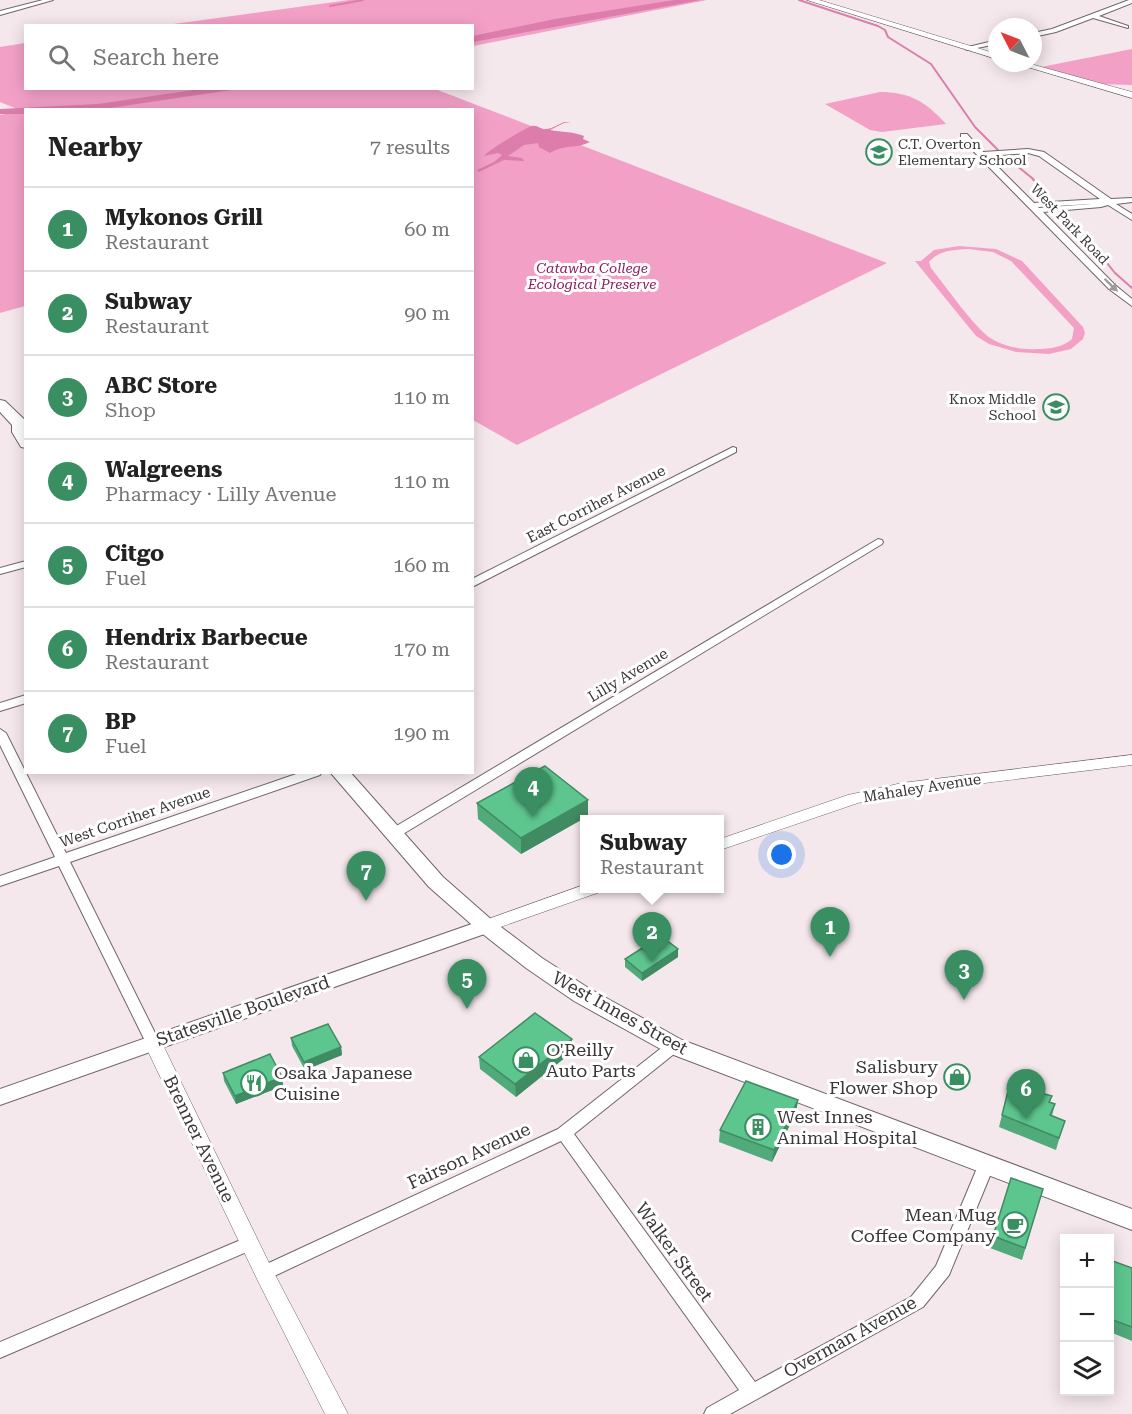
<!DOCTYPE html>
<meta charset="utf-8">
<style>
:root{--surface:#fff;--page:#f6f6f6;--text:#222;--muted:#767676;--line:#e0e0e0;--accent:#398f62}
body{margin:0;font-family:"Roboto Serif",serif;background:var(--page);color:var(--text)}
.controls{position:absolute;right:18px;bottom:18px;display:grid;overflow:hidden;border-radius:0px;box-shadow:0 3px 15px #0003}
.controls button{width:54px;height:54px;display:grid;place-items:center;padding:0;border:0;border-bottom:2px solid var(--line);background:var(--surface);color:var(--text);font:30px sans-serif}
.compass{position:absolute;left:988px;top:18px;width:54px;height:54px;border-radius:50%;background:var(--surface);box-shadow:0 3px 15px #0003;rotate:312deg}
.you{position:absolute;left:782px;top:855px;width:21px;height:21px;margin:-15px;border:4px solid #fff;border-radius:50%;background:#1a73e8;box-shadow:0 0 0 9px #1a73e833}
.badge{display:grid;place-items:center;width:39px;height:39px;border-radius:50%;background:var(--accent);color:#fff;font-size:20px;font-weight:700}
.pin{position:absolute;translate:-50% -50px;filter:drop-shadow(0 2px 3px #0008)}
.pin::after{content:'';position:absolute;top:32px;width:21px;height:18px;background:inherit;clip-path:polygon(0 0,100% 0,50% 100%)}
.popup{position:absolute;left:580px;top:815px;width:144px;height:78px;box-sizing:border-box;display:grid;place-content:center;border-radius:0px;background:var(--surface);filter:drop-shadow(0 2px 4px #0005);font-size:20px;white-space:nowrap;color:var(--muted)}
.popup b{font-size:22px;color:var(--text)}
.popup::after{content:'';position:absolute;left:50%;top:100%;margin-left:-12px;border:12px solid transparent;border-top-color:var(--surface)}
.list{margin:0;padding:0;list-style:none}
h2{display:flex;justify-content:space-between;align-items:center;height:78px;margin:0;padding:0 24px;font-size:26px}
h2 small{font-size:20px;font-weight:400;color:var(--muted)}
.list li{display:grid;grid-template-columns:39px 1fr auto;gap:18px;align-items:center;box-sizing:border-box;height:84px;padding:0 24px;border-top:2px solid var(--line)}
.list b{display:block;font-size:22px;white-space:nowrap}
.list p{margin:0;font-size:20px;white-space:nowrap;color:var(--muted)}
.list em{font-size:20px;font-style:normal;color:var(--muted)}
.icon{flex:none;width:33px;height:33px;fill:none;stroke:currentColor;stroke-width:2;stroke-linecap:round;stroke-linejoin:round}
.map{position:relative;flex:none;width:1132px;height:1414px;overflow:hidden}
.search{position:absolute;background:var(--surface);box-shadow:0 3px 15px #0003;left:24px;top:24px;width:450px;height:66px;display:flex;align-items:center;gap:15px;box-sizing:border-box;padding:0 21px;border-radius:0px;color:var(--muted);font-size:22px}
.panel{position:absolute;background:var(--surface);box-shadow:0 3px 15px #0003;left:24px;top:108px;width:450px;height:666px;border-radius:0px}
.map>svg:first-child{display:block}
.green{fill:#f3a0c7;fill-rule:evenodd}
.water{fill:#dc7dab}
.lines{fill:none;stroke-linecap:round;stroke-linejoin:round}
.stream{stroke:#dc7dab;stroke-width:2}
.minor-casing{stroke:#6f6569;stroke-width:2}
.tertiary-casing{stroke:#6f6569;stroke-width:1}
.secondary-casing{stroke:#6f6569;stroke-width:2}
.primary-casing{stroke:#6f6569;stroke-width:2}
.minor{fill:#fff;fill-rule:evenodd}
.tertiary{fill:#fff;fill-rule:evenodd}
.secondary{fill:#fff;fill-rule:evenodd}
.primary{fill:#fff;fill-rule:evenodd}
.wall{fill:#50aa7a}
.shaded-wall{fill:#418b63}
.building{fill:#5dc68e;stroke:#418b63;stroke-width:1.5}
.oneway{fill:#9d9a9c}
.labels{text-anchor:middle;stroke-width:6;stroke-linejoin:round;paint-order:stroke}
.far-poi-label{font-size:14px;fill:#3b3638;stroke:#fff;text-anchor:start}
.far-street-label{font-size:14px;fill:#3b3638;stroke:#fff}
.far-park-label{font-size:14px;font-style:italic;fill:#8d1c5e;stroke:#fff}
.street-label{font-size:15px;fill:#3b3638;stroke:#fff}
.near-street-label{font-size:18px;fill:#3b3638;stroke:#fff}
.near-poi-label{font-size:18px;fill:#3b3638;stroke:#fff;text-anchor:start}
</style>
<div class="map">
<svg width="1132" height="1414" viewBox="0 0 1132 1414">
<rect width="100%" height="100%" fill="#f5e8ed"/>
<g class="green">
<polygon points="349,0 707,0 473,46 472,26 159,26"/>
<polygon points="25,43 26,88 435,89 887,263 517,445 473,420 472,110 26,110 25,306 0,313 0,115 22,111 0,102 0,47"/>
<polygon points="1132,49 1132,85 1098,84 1041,67"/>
<path d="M880,92C910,92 926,102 946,124L882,132L870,130L825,104Z"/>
<path d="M959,246L996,249L1022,261L1083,327L1085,333L1083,339L1071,349L1049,354L1016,352L989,344L976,336L915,261H921L934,250ZM968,249L993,252L1011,261L1074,328L1072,339C1063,347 1050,349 1037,349C1023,350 1005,347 992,339C976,330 944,284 931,268L929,262C939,250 954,250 968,249Z"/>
</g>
<g class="water">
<polygon points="674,0 701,0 473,42 473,36 477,35 555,19"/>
<polygon points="207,88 238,89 103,109 26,110 25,114 0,114 0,109 98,104"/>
<path d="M564,122H571L564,123L550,130C561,132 575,132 584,136L583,139L590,142C577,149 563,144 550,153L539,147L538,143L524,145L508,156L522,158L524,161L504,160L479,172L477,170L494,162L502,155L498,153L484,156C487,151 525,128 532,126C538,125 541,130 546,129C552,129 559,124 564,122Z"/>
</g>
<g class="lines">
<g class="stream">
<polyline points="799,0 878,26 885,30 888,37 931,64 975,127 998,150"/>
<polyline points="330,6 363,0"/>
<polyline points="1006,157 1032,178 1050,200"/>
<polyline points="1061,212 1091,243 1115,273 1132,288"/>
</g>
<g class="minor-casing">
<g id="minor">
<polygon points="43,0 53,0 0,15 0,11"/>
<polygon points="1129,0 1132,0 1132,3 1099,16 1128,26 1128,28 1093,18 1056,32 1033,37 1033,33 1052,29"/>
<polygon points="997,40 997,44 967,50 964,48"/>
<path d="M961,134H967L983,152L1028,149L1044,152L1111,199L1132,198V202L1116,204L1132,214V220L1108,205L1101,207L1043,212L1115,285L1132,299V306L1109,289L978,156L961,138ZM1028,153L1039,156L1100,199L1034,203L987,156ZM1091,204L1039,208L1038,207Z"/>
<polygon points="733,447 736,448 736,452 472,587 472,579"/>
<polygon points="878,539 882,540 883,542 882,544 398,837 388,837 386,834 388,831"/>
<polygon points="26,561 26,567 0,574 0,568"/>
<polygon points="26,695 26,703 0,711 0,703"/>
<polygon points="0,729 6,733 66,853 302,772 322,772 320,775 70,862 160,1043 158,1047 153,1049 148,1047 59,866 0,886 0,876 55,857 0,745"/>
<polygon points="674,1040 679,1042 681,1046 679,1050 574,1134 755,1382 911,1297 936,1266 980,1161 986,1159 992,1161 994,1166 949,1275 923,1307 730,1414 704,1414 707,1408 739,1390 561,1141 270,1278 264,1280 258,1278 256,1273 258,1268 558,1129 669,1042"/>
<polygon points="250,1236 256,1238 258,1243 256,1248 0,1358 0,1342"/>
</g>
</g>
<g class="tertiary-casing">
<g id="tertiary">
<polygon points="807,0 819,0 997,54 997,59"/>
<polygon points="1014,63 1027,63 1132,92 1132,98"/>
<polygon points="1132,755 1132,765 902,793 858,803 720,850 720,839 848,795 902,783"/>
<polygon points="584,885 584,888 602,888 600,892 492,930 486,932 480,930 477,926 480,922"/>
<polygon points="153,1036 160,1038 162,1043 271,1267 348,1414 325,1414 257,1279 144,1043 146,1038"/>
</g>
</g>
<g class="secondary-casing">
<polygon id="secondary" points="486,919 493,921 496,926 493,931 0,1105 0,1089"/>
</g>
<g class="primary-casing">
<g id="primary">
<polygon points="0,400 5,401 26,421 26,448 21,447 12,432 12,425 0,412"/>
<polygon points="330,772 350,772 443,877 493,921 542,958 590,989 682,1040 1132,1209 1132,1230 666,1052 574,1001 526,968 479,931 429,887"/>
</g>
</g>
<use href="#minor" class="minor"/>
<use href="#tertiary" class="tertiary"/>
<use href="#secondary" class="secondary"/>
<use href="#primary" class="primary"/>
</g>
<g class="wall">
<polygon points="588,800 588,816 521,854 478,819 477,803"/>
<polygon points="678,949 678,957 642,981 625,967 625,959"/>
<polygon points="291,1038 341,1047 342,1055 305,1070 292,1046"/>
<polygon points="572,1052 516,1097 480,1069 479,1057"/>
<polygon points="223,1073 282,1077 283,1086 236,1104 224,1081"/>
<polygon points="1038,1088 1042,1090 1042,1093 1052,1096 1050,1102 1055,1104 1052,1116 1061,1133 1056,1150 999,1127 1008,1091"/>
<polygon points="798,1100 796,1112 772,1162 719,1142 720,1130"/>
<polygon points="1043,1189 1022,1260 990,1248 993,1236"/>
<polygon points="1110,1260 1132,1268 1132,1341 1110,1332"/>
</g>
<g class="shaded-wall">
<polygon points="588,800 588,816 521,854 521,838"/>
<polygon points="678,949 678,957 642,981 642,973"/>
<polygon points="572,1039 572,1052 516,1097 515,1084"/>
<polygon points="341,1047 342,1055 305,1070 304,1062"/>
<polygon points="282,1077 283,1086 236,1104 235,1096"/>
<polygon points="798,1100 796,1112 772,1162 774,1150"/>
</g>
<g class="building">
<polygon points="545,766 588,800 521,838 477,803"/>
<polygon points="661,936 678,949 642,973 625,959"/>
<polygon points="535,1013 572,1039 515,1084 479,1057"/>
<polygon points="328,1024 341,1047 304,1062 291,1038"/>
<polygon points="270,1054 282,1077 235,1096 223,1073"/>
<polygon points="1019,1075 1039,1082 1038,1088 1042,1090 1041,1093 1052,1096 1049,1102 1055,1104 1050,1115 1065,1121 1059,1138 1002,1115 1008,1091 1013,1080 1017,1080"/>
<polygon points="746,1081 798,1100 774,1150 720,1130"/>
<polygon points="1011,1178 1043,1189 1025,1248 993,1236"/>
<polygon points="1110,1260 1132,1268 1132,1327 1110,1319"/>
</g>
<defs><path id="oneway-solid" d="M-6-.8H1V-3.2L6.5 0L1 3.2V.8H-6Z" transform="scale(1.5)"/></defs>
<use class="oneway" href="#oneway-solid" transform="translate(1111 285) rotate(44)"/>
<defs>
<g id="school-ring" transform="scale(1.35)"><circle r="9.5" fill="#fff" stroke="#398f62" stroke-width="1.5"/><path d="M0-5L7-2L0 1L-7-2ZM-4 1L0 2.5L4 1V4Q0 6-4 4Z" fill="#398f62"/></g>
<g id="shop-ring" transform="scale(1.35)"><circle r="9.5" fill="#fff" stroke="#398f62" stroke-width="1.5"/><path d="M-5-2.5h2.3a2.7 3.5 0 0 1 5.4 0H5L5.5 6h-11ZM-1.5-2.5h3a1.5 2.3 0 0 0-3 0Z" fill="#398f62"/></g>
<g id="restaurant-ring" transform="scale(1.35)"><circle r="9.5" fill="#fff" stroke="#398f62" stroke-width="1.5"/><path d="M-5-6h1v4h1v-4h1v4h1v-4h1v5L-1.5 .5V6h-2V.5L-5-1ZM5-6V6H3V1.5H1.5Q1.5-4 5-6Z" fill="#398f62"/></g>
<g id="building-ring" transform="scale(1.35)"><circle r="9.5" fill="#fff" stroke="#398f62" stroke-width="1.5"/><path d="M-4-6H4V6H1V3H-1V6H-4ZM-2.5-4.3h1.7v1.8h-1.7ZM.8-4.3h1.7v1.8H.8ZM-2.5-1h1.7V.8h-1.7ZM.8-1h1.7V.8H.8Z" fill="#398f62"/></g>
<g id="cafe-ring" transform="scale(1.35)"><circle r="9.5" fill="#fff" stroke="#398f62" stroke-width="1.5"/><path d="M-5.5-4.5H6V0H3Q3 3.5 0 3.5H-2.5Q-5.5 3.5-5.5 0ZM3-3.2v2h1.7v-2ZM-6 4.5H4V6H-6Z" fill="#398f62"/></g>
</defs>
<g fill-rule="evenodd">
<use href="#school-ring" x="879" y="152"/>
<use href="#school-ring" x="1056" y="407"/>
<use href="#shop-ring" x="526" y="1060"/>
<use href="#shop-ring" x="957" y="1077"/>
<use href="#restaurant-ring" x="254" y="1083"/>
<use href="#building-ring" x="758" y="1127"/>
<use href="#cafe-ring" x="1015" y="1225"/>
</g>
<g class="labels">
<g class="far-poi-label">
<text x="898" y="149">C.T. Overton<tspan x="898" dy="16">Elementary School</tspan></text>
<text x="1036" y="404" text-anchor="end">Knox Middle<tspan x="1036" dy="16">School</tspan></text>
</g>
<g class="far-street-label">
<text transform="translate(1070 224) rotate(46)" y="5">West Park Road</text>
</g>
<g class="far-park-label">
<text x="592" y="273">Catawba College<tspan x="592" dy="16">Ecological Preserve</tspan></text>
</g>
<g class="street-label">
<text transform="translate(596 504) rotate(-27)" y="5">East Corriher Avenue</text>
<text transform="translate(628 675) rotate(-31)" y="5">Lilly Avenue</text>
<text transform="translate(922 788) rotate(-9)" y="5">Mahaley Avenue</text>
<text transform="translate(135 817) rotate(-19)" y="5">West Corriher Avenue</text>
</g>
<g class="near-street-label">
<text transform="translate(243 1011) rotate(-19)" y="6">Statesville Boulevard</text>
<text transform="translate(620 1013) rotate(29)" y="6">West Innes Street</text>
<text transform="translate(199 1139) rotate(64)" y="6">Brenner Avenue</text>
<text transform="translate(469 1156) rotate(-25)" y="6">Fairson Avenue</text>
<text transform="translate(674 1252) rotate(54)" y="6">Walker Street</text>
<text transform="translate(850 1337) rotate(-29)" y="6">Overman Avenue</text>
</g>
<g class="near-poi-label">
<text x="546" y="1056">O'Reilly<tspan x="546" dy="21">Auto Parts</tspan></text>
<text x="938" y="1073" text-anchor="end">Salisbury<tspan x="938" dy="21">Flower Shop</tspan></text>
<text x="274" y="1079">Osaka Japanese<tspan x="274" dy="21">Cuisine</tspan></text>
<text x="777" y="1123">West Innes<tspan x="777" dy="21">Animal Hospital</tspan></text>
<text x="996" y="1221" text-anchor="end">Mean Mug<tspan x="996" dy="21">Coffee Company</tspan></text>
</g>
</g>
</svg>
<div class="controls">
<button>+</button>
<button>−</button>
<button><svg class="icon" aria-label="layers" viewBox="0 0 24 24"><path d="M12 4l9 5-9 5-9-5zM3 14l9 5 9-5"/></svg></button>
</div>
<svg class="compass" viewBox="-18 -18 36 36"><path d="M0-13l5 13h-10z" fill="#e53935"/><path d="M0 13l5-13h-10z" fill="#767676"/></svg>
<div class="you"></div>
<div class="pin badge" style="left:830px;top:957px">1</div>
<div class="pin badge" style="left:652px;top:962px">2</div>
<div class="popup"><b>Subway</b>Restaurant</div>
<div class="pin badge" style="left:964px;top:1000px">3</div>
<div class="pin badge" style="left:533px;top:817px">4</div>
<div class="pin badge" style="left:467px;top:1009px">5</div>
<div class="pin badge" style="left:1026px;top:1119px">6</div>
<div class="pin badge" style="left:366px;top:901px">7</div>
<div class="search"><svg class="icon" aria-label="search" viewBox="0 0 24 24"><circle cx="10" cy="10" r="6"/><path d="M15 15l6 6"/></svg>Search here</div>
<section class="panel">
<h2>Nearby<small>7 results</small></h2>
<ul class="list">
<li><span class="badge">1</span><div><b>Mykonos Grill</b><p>Restaurant</p></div><em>60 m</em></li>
<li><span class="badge">2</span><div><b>Subway</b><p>Restaurant</p></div><em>90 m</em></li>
<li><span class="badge">3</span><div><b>ABC Store</b><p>Shop</p></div><em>110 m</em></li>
<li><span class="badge">4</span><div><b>Walgreens</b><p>Pharmacy · Lilly Avenue</p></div><em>110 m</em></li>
<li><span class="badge">5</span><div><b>Citgo</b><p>Fuel</p></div><em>160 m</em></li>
<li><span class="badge">6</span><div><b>Hendrix Barbecue</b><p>Restaurant</p></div><em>170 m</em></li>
<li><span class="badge">7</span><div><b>BP</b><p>Fuel</p></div><em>190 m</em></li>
</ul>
</section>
</div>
